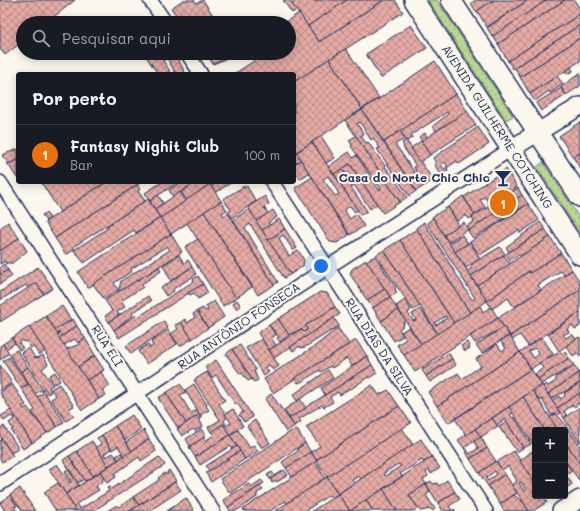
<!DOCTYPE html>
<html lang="pt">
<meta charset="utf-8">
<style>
:root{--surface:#171b24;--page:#20242c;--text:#f1f3f6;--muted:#9ea1a6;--line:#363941;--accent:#919bb2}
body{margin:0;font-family:Mali,sans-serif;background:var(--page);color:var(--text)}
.controls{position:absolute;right:12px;bottom:12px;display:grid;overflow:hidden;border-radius:4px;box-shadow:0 2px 10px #0003}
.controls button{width:36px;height:36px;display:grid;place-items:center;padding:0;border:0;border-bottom:1px solid var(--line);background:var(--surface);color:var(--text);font:20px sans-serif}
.you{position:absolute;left:321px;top:266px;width:14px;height:14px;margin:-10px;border:3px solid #fff;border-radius:50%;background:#1a73e8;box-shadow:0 0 0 6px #1a73e833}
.badge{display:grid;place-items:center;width:26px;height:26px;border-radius:50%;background:var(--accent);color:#fff;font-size:13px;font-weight:700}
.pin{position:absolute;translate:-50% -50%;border:2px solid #fff;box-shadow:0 1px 4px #0006}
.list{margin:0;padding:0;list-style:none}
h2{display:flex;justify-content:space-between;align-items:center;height:52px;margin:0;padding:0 16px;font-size:17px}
h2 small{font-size:13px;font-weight:400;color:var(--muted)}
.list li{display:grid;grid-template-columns:26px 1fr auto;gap:12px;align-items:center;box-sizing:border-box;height:60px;padding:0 16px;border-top:1px solid var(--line)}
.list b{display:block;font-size:15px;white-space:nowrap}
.list p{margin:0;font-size:13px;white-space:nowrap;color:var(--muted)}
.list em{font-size:13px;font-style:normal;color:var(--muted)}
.icon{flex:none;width:22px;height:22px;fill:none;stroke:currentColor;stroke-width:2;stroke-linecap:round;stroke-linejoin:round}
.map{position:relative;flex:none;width:580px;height:511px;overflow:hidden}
.search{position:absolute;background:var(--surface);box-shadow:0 2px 10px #0003;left:16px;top:16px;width:280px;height:44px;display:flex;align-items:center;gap:10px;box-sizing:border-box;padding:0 14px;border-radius:22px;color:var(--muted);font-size:15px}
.panel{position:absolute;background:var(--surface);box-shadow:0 2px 10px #0003;left:16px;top:72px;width:280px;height:112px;border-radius:4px}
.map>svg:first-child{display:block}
.grass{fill:url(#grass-dots);stroke:#6b8477}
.building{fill:url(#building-cross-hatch);stroke:#1b2f5e;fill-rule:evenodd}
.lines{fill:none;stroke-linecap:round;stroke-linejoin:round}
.minor-casing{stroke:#1b2f5e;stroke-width:16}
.tertiary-casing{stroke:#1b2f5e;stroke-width:20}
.secondary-casing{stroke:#1b2f5e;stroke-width:22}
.minor{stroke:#fbf7ec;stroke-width:13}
.tertiary{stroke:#fbf7ec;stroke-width:17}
.secondary{stroke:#fbf7ec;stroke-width:19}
.labels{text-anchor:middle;stroke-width:4;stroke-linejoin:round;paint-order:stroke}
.street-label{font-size:12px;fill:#1b2f5e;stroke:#fbf7ec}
.poi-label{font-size:12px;font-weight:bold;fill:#1b2f5e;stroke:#fbf7ec;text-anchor:end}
</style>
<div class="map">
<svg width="580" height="511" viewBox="0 0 580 511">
<defs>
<pattern id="grass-dots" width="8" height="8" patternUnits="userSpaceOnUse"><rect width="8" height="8" fill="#bbd890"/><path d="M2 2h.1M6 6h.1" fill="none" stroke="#a0ba7f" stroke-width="1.8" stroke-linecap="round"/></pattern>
<pattern id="building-cross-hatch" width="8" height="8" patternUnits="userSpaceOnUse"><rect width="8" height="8" fill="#e4aaa3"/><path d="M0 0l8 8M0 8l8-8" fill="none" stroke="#b88b88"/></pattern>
</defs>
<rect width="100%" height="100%" fill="#fbf7ec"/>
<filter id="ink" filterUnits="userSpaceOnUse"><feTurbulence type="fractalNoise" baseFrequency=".025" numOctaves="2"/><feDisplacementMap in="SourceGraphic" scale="8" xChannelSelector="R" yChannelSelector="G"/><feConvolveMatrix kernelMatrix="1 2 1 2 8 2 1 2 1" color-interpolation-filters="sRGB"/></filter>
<g filter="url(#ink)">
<g class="grass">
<polygon points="428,0 437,0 513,116 506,120"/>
<polygon points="543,162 580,219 580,233 537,167"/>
</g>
<g class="building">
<polygon points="0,0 75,0 46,23 23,23 23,41 5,55 0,49"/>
<polygon points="183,0 194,0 197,3 203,0 218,23 207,23 203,15 191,23 178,23 180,20 171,8"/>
<polygon points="283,0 290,0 297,10 292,13"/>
<polygon points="297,0 314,0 316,2 317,0 348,0 308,26 292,4"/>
<polygon points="347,0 384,0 319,42 308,26"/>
<polygon points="384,0 395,0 403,12 294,82 294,74 234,74 254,61 248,53 289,53 289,23 284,23 299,13 319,42"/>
<polygon points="476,0 494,0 476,12 471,3"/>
<polygon points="494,0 528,0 487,27 477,11"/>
<polygon points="528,0 547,0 493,37 487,28"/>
<polygon points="547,0 565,0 498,44 493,36"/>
<polygon points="565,0 574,0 580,9 580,14 508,61 498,44"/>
<polygon points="580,14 580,17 578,19 580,21 580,25 513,69 508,61"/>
<polygon points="411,25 427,48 381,78 366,54"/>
<polygon points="580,25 580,38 520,77 515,68"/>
<polygon points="580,38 580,61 530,94 520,77"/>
<polygon points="346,49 379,98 362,109 329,59"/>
<polygon points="141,53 170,53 171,56 175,54 186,74 176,74 167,58 163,61 170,71 165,74 158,74 145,55 144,57"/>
<polygon points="206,53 237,53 237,54 213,64"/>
<polygon points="329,59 362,109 294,154 294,82"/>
<polygon points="435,61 456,94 384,142 362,110"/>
<polygon points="571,67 573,71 567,74 565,71"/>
<polygon points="580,73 580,86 566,95 561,87"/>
<polygon points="557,76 563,84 550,93 549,91 535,101 530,94"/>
<polygon points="561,88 566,95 541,111 536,103"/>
<polygon points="456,94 467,111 436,131 433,126 448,114 447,112 411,135 413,137 407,141 400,131"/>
<polygon points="362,110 416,191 409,196 377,149 380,148 373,138 371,140 360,122 357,124 364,134 361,136 366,143 368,142 407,197 400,202 345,120"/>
<polygon points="467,111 476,125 430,155 421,141"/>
<polygon points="580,122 580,153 573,157 559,136"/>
<polygon points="478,127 489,144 459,164 457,161 448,167 445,162 441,165 444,169 447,167 448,170 441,175 434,164 436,163 433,158"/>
<polygon points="400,131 405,139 395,144 424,186 416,191 384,142"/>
<polygon points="425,133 427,137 422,141 419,137"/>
<polygon points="321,136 335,158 326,163 312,142"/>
<polygon points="356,136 400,202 383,213 350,164 334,174 328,167 349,152 353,158 356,155 359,159 379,190 381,189 351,146 352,145 349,140"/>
<polygon points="406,140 433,180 425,186 417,174 414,167 416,166 403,147 404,146 402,143"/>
<polygon points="421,141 430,155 420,162 411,148"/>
<path d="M312,142L358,210L355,212L350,206L344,210L350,219L356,214L364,226L350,235L296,153ZM328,176L339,194L335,196L323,179Z"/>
<polygon points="18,149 18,160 8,164 2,155"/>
<polygon points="296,153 301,160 294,164 294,154"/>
<polygon points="580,153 580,168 573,157"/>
<polygon points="18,160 18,178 17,178 8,164"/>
<polygon points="301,160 309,173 300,179 294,170 294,164"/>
<polygon points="350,164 377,204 370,209 354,185 357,183 354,178 352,180 342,169"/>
<polygon points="342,169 353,186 351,187 367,211 361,215 334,174"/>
<polygon points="506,169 517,187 495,201 490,198 487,200 485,197 480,200 485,207 475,215 464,197"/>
<polygon points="312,177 349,235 337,243 330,242 295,188"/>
<polygon points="41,182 106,182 60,212"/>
<polygon points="106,182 125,182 127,184 130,182 138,182 139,184 55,238 45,222"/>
<polygon points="162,182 178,182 150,201 145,193"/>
<polygon points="181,182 196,182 173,197 169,190"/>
<polygon points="196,182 214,182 187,200 181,192"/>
<polygon points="217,182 232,182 215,193 211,186"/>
<polygon points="210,184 221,201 171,234 160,218"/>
<polygon points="137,185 140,189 138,191 145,201 73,247 75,249 66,255 55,238"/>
<polygon points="246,185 256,201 232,218 228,212 231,210 223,199"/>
<polygon points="518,188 522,195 468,231 467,226 474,221 472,217"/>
<polygon points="180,192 186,201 160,218 155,209"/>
<polygon points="158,195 163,203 155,209 150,201"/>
<polygon points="522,195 528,204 473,238 468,231"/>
<polygon points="265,196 269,204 264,207 268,214 256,221 248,207"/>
<polygon points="463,196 475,215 469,219 466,215 457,221 448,207"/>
<polygon points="148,199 160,218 136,233 134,230 84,263 74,250 108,228 107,226"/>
<polygon points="221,201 227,210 222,213 224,216 228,213 274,285 258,295 204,212"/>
<polygon points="528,204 539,220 520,233 519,230 480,255 470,242"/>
<polygon points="448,207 459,225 444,235 432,217"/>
<polygon points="249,209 291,274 284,278 250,224 245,228 278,282 274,285 233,220"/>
<polygon points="273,210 277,217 268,223 270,225 262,230 256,221"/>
<polygon points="204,212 252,287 236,298 187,223"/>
<polygon points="46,213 50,218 46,221 42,215"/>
<polygon points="160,218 171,234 88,288 78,272"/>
<polygon points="433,218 487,301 470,313 416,228 424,222 472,300 475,298 427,223"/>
<polygon points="279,219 285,229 268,240 262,230"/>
<polygon points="8,222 19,238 0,251 0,228"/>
<polygon points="464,222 468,229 448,242 444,235"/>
<polygon points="540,222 545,229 509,252 506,247"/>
<polygon points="285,229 297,248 293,250 283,235 279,238 284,248 289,256 298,250 304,260 303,266 291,274 268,240"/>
<polygon points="417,229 470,313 454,323 400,240"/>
<polygon points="545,229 550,237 521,256 519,254 510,260 506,254"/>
<polygon points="171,234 182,252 118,293 121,281 170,250 167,246 131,269 132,271 114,283 118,290 104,299 93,284"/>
<polygon points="462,235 468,243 455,252 449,243"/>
<polygon points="550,237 561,253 530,273 529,271 487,301 477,285"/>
<polygon points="19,238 27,251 11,264 10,262 6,264 5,261 0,264 0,251"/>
<polygon points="198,239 236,298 223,306 185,247"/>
<path d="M400,240L454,323L438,334L384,250ZM446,316L447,318L436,325L434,323Z"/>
<polygon points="470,242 480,259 466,268 455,252"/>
<polygon points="500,247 505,254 471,276 467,271 472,268 470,265"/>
<polygon points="384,250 420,306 413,310 376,255"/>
<polygon points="561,253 572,270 564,275 561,271 552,276 538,285 541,290 514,307 508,298 492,309 487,301 529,271 530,273"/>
<polygon points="179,255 184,263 188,260 192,267 171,281 163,265"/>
<polygon points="504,255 510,264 477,285 471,276"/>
<polygon points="375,256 396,288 395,289 397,293 390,297 366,261"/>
<polygon points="366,260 385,289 367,300 350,274 352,269"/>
<polygon points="4,264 8,270 0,275 0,267"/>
<polygon points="38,267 53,288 44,294 36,283 28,288 26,285 0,300 0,292"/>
<polygon points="159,267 161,271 142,284 143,287 121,301 125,307 117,312 119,315 109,322 105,316 112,311 105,300"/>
<polygon points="192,267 196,274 194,276 173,289 174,291 166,296 161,288"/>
<polygon points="8,270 12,276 0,284 0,275"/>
<polygon points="572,270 580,282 580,290 510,336 498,318"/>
<polygon points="198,276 203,284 119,338 114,330 136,315 138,317 194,281 193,279"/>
<polygon points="36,283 44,294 0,322 0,306"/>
<polygon points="203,284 208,293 198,299 194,293 190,295 188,293"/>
<polygon points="385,289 390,297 373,308 367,300"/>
<polygon points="580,290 580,312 528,346 520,335 512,340 510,336"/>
<polygon points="320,292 327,293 335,307 305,326 308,329 304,332 301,329 289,335 278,319"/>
<polygon points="148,296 151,301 132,313 133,315 114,330 109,322"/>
<polygon points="390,297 398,310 381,321 373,308"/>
<polygon points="237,300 241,306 237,309 233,303"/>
<polygon points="405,300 411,310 408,313 413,321 416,320 412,314 420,309 438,334 421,344 396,306"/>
<polygon points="214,301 224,317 208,328 197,311 203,308 205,311 208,310 206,306"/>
<polygon points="62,306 71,320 55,330 46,316"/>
<polygon points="480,306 483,312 491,307 498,318 415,372 404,355"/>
<polygon points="335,307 340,314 274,358 269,350 301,329 304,332 308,329 305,326"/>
<polygon points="398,310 406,321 403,323 404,325 399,329 403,336 394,341 381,321"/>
<polygon points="197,311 208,328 192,339 181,322 185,319 187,323 195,318 193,314"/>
<polygon points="580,312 580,326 575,329 572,325 567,329 569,332 563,335 566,338 572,334 576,339 559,351 548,334"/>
<polygon points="46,316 99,399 82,410 29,327"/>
<polygon points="334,318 339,326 305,347 301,348 300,346 293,351 290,347"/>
<polygon points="498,318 504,327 475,343 470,336"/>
<polygon points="73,319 77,326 62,336 58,332 59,334 58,335 55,330"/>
<polygon points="278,319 289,335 280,342 277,338 279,337 269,325"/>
<polygon points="164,321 168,328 131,354 126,346"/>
<polygon points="181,322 192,339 180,346 171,334 178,329 175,325"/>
<polygon points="269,325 276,335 271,338 276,345 269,350 258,333"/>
<polygon points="77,326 85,338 78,343 75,339 64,345 59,338"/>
<polygon points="29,327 45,351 39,355 33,346 31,348 26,341 24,342 23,340 19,343 23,348 19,350 12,338"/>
<polygon points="409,327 421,344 404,355 397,345 406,339 401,332"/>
<polygon points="504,327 509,335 482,353 476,345"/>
<polygon points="338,328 349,344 273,393 264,379 315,346"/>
<polygon points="168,330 177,344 147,364 138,351 148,344 150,348 153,346 151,342"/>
<polygon points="510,336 520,352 437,406 428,392 458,373 462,379 481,366 476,359 497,344 502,351 506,348 500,341"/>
<path d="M542,337L553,354L531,369L520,352ZM535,348L539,354L534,358L529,351Z"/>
<polygon points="579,337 580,338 580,357 577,353 573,356 566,346"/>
<polygon points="12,338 15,343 6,349 3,344"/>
<polygon points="85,338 95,355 78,367 67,349 80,344 79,342"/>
<polygon points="262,339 279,366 273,370 269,365 265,367 269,372 264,376 246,348"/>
<polygon points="356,340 367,356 352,366 347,358 332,368 331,366 321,372 320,370 301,382 298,383 295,378"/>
<polygon points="467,342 470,348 465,351 461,346"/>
<polygon points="3,344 9,353 0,360 0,346"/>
<polygon points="240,345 256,370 254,371 258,380 254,382 232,349"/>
<polygon points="29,348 35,358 37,357 38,358 43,355 48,364 42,369 53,385 49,387 51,392 48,394 21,352"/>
<polygon points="232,349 252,379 248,381 242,373 240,374 226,354"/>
<polygon points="17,350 28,367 21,372 9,354"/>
<polygon points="520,352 531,369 448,423 437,406"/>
<polygon points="560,352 562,353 565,352 569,358 538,379 535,374 543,368 539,363"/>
<polygon points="449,353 452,359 426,376 422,370"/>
<polygon points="95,356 104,370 87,380 78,367"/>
<polygon points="367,356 372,365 325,395 321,388"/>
<polygon points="9,357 28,384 21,388 3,361"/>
<polygon points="569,358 574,365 571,367 541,384 538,379"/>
<polygon points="452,359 456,365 430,382 426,376"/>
<polygon points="216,360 253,417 244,422 239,415 243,412 238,404 236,405 216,375 212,378 205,367"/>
<polygon points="0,365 12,383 0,391"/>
<polygon points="372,365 377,373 369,378 368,377 351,389 350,388 340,395 338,392 330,397 333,402 324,407 322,405 299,419 301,422 294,426 289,418"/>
<polygon points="575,366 579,373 548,394 543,386 546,384 548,386 556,381 556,377"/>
<polygon points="28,367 64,422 57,427 37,397 43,393 41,390 35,394 21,372"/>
<polygon points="531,369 542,385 466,435 455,419"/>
<polygon points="328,370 333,378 297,401 293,395"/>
<polygon points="55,372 60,381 54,384 49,376"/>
<polygon points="101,372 110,386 102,390 106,395 99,399 87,380"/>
<polygon points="207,372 225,400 219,404 227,417 224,421 226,424 223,426 223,424 211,432 208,427 220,420 194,380"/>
<polygon points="579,373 580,383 551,399 548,394"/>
<polygon points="580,383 580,393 557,408 552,401 559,396 561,399 565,396 564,393"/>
<polygon points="12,384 26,405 22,407 24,409 27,407 47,433 32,443 0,393"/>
<polygon points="29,384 57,427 47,433 32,412 35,410 21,388"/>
<polygon points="59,384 74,406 69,409 74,416 66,421 51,399 56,396 51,389"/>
<polygon points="180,384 186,392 180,395 191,413 197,410 200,414 186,423 166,393"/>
<polygon points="194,384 207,405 206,406 209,410 200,415 185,390"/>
<polygon points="372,385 379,395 388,390 399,406 316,460 311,452 320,446 306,427"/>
<polygon points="542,385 560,413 557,415 562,420 580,446 580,464 565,442 565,430 557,430 554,426 550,417 556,414 551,415 542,399 540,401 533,391"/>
<polygon points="533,391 555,425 557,430 545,430 523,397"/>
<polygon points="166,393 186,423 178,428 158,398"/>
<polygon points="580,393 580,406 578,403 575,407 573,405 564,411 567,416 564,418 557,408"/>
<polygon points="271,394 294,426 286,432 265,399"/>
<polygon points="523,397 545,430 535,430 535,447 509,407"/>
<polygon points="300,399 306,408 289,418 284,410"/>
<polygon points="399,406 411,423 327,477 316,460"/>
<polygon points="509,407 513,413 510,415 513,418 514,417 531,444 523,448 505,419 497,425 492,418"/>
<polygon points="580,407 580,443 564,418"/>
<polygon points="233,409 243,426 229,435 224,427 231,423 225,414"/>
<polygon points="11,410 32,443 23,449 11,430 13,429 9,423 14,419 11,416 4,421 1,416"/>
<polygon points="200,414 202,418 198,418 203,426 195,431 193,429 182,436 177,429"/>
<polygon points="132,415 141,429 125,440 115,426"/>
<polygon points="492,418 498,426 481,437 475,429"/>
<polygon points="255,420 270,443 262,448 247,426"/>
<polygon points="507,422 523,448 517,452 504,433 503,433 499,427"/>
<polygon points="223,424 230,435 195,457 189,447 203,437 205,441 214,435 211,432"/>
<polygon points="0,426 1,428 4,426 17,446 18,449 11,453 0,436"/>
<polygon points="115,426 132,451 124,456 118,446 112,450 102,435"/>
<polygon points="296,428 305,443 230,493 220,479"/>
<polygon points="402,428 413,445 361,479 359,476 352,480 354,483 338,494 327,477"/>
<polygon points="201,429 206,436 190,446 186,439"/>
<polygon points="475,429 481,437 464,448 458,440"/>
<polygon points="144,430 149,439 132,451 126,442"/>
<polygon points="238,430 250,448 254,445 258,451 245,459 230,435"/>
<polygon points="102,435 111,449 104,454 106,457 113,453 118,460 108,466 96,447 101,444 97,438"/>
<polygon points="230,435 237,446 232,449 230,446 200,465 195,457"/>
<polygon points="481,437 487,448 470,459 464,448 465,447 470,454 478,448 474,441"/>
<polygon points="2,439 13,456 2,462 0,459 0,441"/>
<polygon points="149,439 156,451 141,461 139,457 114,474 116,477 107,483 100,472"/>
<path d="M421,439L432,457L424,462L422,460L400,474L402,476L350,511L338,494ZM398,464L401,466L385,476L384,473Z"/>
<polygon points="92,441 108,466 93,476 77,451"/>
<polygon points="565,442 580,464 579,480 565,461"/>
<polygon points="305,443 311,452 286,468 282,462 298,451 297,449"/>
<polygon points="237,446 240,451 210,471 206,466"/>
<polygon points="487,448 496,461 479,473 470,459"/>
<polygon points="77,451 93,476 85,481 69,456"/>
<polygon points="240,451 245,459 211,482 206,473"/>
<path d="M514,451L535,483V496H543L547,502L533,511H529L512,485L517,481L508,466L502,470L497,462ZM521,482L526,490L524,491L519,483Z"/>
<polygon points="532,451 535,458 535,462 533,463 535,467 535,483 520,461"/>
<polygon points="311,452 317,461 292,477 286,468"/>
<polygon points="121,453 123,456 118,460 116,456"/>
<polygon points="69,456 84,479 78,483 63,460"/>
<polygon points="159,457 165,465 93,511 76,511 66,494 100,472 104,478 102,479 103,481 96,486 99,490 76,504 80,509 109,491 107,488 110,487 112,489"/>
<polygon points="432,457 440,468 431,474 429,470 426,472 428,476 423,479 426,484 409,495 418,508 414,511 397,511 383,489"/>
<path d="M496,461L505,474L488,486L479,473ZM495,471L497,474L488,481L486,478Z"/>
<polygon points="565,461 572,471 566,475 572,484 565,489"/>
<polygon points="315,462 325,478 287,504 285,501 270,511 244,511 243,509"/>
<polygon points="57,464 70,483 71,482 65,471 68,469 79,485 66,494 49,469"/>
<polygon points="169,470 176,481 139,505 133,497 159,480 158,478 165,473 167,475 168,474 167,472"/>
<polygon points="284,470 288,475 277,482 276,480 272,483 270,479"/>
<polygon points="272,472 275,476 270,479 267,475"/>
<polygon points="505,474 517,493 500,504 488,486"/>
<polygon points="327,477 338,494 332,498 329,495 305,511 275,511"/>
<polygon points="261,480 264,483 228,507 223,500 249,484 251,487"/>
<polygon points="447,480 455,492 438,503 426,484 431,481 433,484 437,483 439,486"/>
<polygon points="175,482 181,490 149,511 130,511"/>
<polygon points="58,483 66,494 76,511 56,511 44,492"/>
<polygon points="426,484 430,492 426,495 435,509 433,511 431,509 420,511 409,495"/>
<polygon points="260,486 263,490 257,493 257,497 236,511 230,511 228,507"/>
<polygon points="20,488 35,511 23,511 10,495"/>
<polygon points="383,489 397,511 373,511 366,500"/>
<polygon points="455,492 460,499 449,506 452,511 454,509 455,511 443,511 438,503"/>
<polygon points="338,494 350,511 312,511 332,498"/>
<polygon points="10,495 17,506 14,507 17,511 5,511 0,503"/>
<polygon points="514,495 523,502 529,511 504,511 500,504"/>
<polygon points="133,497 139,505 130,511 107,511 117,505 119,507"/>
<polygon points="186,498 194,511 167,511"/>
<polygon points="366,500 373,511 350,511"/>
</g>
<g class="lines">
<g class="minor-casing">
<g id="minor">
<polyline points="150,0 166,23"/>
<polyline points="187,53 201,74"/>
<polyline points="0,182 213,511"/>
<polyline points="272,182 486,511"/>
<polyline points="0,484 328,267 511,149"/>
</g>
</g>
<g class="tertiary-casing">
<g id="tertiary">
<polyline points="511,149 580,106"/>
<polyline points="561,511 580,499"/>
</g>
</g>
<g class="secondary-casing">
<g id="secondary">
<polyline points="414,0 580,255"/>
<polyline points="451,0 580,197"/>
</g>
</g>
<use href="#minor" class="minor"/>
<use href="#tertiary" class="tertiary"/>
<use href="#secondary" class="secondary"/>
</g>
</g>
<defs>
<g id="bar-bare" transform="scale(1.38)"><path d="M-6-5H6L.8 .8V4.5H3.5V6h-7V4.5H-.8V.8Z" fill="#1b2f5e" stroke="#fbf7ec" stroke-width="2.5" paint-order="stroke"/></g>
</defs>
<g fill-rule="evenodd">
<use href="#bar-bare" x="503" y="178"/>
</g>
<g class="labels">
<g class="street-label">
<text transform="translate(497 127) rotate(57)" y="4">AVENIDA GUILHERME COTCHING</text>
<text transform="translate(239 326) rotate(-34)" y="4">RUA ANTÔNIO FONSECA</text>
<text transform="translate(107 346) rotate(57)" y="4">RUA ELI</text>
<text transform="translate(379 347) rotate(57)" y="4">RUA DIAS DA SILVA</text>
</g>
<g class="poi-label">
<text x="490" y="182">Casa do Norte Chic Chic</text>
</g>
</g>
</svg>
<div class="controls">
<button>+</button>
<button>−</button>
</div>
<div class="you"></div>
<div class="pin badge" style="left:503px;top:203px;background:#e8710a">1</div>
<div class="search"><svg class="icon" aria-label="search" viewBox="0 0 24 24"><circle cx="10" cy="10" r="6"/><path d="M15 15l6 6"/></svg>Pesquisar aqui</div>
<section class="panel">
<h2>Por perto<small></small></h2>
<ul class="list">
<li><span class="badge" style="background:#e8710a">1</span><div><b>Fantasy Nighit Club</b><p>Bar</p></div><em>100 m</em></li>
</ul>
</section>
</div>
